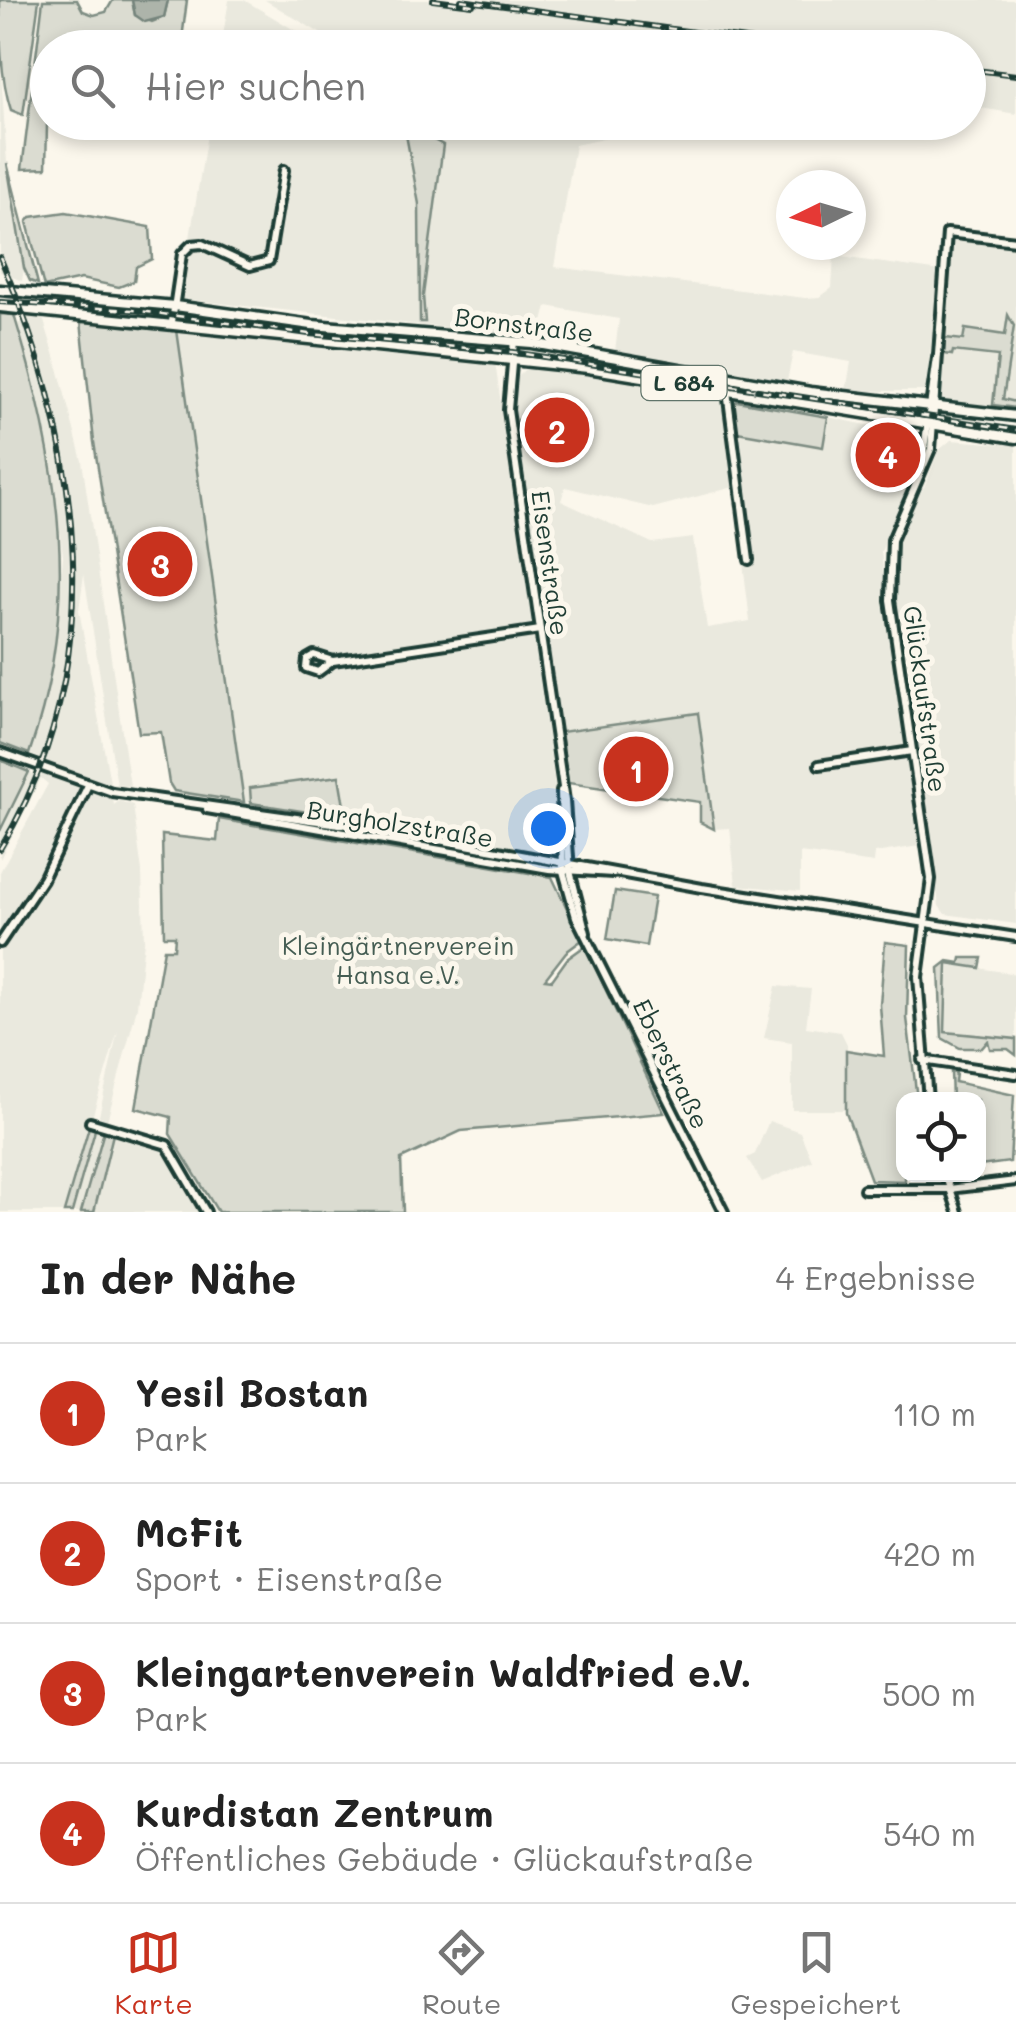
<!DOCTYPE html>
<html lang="de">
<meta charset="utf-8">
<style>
:root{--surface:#fff;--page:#f2f2f2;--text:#222;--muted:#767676;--line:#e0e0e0;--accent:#c8321e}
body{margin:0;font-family:Mali,sans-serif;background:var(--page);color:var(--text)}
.controls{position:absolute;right:30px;bottom:30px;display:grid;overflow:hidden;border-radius:20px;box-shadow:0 5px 15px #0003}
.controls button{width:90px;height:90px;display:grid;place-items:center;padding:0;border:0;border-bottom:2px solid var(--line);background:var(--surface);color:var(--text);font:50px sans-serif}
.compass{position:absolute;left:776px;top:170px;width:90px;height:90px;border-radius:50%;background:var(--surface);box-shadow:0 5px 15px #0003;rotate:265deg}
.you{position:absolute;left:548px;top:828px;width:35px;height:35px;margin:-25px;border:8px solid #fff;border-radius:50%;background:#1a73e8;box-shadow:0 0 0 15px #1a73e833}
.badge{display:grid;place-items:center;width:65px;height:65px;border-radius:50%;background:var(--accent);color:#fff;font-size:32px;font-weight:700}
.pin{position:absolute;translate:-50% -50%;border:5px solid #fff;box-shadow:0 2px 10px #0006}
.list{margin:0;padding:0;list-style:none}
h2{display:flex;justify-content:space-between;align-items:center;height:130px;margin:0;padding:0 40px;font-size:42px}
h2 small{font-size:32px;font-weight:400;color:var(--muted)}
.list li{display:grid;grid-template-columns:65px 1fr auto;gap:30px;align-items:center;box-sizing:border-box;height:140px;padding:0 40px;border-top:2px solid var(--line)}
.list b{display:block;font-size:38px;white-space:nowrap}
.list p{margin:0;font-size:32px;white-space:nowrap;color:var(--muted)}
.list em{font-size:32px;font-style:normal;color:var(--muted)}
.icon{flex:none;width:55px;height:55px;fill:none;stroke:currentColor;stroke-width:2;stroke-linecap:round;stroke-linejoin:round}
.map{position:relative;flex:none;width:1016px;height:1212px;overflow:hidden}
.search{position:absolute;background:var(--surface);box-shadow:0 5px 15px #0003;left:30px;right:30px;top:30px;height:110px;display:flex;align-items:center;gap:25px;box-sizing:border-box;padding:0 35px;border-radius:55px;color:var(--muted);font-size:38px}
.sheet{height:690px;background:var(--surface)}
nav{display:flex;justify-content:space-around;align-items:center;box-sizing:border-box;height:140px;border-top:2px solid var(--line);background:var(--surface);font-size:28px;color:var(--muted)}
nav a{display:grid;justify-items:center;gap:5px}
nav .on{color:var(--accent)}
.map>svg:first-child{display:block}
.built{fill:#eae9de;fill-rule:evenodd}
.green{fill:#dbdcd1;stroke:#7d8c82;stroke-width:2.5}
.water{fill:#adb4aa;stroke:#74847b;stroke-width:2.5}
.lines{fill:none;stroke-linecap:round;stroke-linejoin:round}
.minor-casing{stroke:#1f3d34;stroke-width:14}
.major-casing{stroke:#1f3d34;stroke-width:15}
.minor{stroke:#fbf7ec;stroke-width:6}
.major{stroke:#fbf7ec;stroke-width:8}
.rail-casing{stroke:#1f3d34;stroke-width:6}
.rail{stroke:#fbf7ec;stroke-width:2.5;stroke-dasharray:8;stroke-linecap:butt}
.labels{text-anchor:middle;stroke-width:10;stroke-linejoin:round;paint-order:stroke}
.shield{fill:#fbf7ec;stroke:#61756b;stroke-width:2.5}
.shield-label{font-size:22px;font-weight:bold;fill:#1f3d34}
.street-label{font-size:25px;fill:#1f3d34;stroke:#fbf7ec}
.park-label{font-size:25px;fill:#455d53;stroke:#fbf7ec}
</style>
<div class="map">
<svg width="1016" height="1212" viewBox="0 0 1016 1212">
<rect width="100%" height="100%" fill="#fbf7ec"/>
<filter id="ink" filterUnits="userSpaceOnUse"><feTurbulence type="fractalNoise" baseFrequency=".01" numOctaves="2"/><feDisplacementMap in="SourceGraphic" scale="20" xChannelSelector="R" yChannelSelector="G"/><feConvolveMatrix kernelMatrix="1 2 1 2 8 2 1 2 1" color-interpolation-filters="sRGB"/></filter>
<g filter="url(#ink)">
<g class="built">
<polygon points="229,0 244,0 323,47 221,47"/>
<polygon points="265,0 1016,0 1016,114 969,106 968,48 343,47"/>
<polygon points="0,59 7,163 24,269 22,281 0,272"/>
<polygon points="209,122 677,123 575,145 555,267 805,298 820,297 832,288 834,256 941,271 925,391 846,391 851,362 793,352 787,381 615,351 619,319 547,306 539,338 180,299"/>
<polygon points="950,236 1016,245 1016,408 940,400"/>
<polygon points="34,314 43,318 55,356 82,461 130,786 117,785 84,574 79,610 114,805 119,801 133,805 142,872 144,941 137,1007 107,1121 99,1116 118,1030 64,1212 0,1212 0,872 48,784 41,778 0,859 0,831 29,772 41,777 48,761 29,754 53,664 63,556 51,457 18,324"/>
<polygon points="177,330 495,362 554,778 560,856 244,802"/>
<path d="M537,368L723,396L727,429L822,447L828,417L915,435V468L881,552L919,846L875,853L874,863L800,853V891L736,885L730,828L714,829L697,713L561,732L515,411L517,377L524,370ZM565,487L653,508L734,487L750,621L707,628L693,538L652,543L561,501Z"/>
<polygon points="951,440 1016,445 1016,924 945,914 939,906 894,582 897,544 907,515 928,480 938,451"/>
<polygon points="947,963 1016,974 1016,1044 945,1032"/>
<polygon points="776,986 811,989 806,1027 841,1032 847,1044 846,1110 792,1110 792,1042 764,1038"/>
<polygon points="769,1121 800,1132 812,1161 762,1182 747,1158 755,1154"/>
<polygon points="106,1126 162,1150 202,1212 94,1212 113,1134 105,1131 81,1212 72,1212 95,1129 104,1131"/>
</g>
<g class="green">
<path d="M0,0H39L23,115L11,110C0,77 0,35 0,0Z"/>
<polygon points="43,0 77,0 83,11 94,15 106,12 113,0 132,0 135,15 152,22 164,17 168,0 187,0 181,47 48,48 48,122 71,123 71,127 47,124 46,168 22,169"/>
<polygon points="404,124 443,145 423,295 425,322 420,322 419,204"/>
<polygon points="7,163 38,284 30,281 24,268"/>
<polygon points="66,212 150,227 152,259 136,267 134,281 119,287 81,279 44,287 27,222 31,217"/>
<path d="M0,314L14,315C60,464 82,603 29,754L0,743Z"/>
<polygon points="1008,315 1014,326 1003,399 1016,402 1016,408 993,405 998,356 953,351 952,355 944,354 945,338 963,340 965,329 1005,335"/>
<polygon points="81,321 177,330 244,802 174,791 169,783 161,732 139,733 94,442"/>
<polygon points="737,401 828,417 823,447 737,432 733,405"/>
<polygon points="698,713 714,829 700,822 700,802 568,783 561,732"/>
<polygon points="0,760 29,772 0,831"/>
<polygon points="339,776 346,818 251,803 250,788"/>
<polygon points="272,817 550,861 549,867 272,821"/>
<polygon points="219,819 552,877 582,940 566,952 545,979 552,980 567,959 585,946 664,1113 461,1131 401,1159 403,1212 218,1212 170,1134 171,1117 136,1108 164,949 174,949 175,936 164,936 162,835 217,841"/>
<polygon points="615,891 654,897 646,946 607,939"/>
<polygon points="885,942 909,945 907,1018 917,1099 904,1100 905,1181 871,1180 846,1113 846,1050 884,1056 880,1005"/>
<polygon points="961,958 982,958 980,968 947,963 945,1032 1016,1039 1016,1055 1008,1049 990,1049 988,1041 982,1048 960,1048 942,1038 939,968 948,961 960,963"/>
<polygon points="951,1072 956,1073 955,1082 1014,1095 1010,1162 979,1166 978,1100 952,1099"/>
<polygon points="89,1127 95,1129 94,1134 72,1212 64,1212"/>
<polygon points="104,1131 113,1134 94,1212 81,1212"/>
</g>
<polygon class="water" points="132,0 168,0 164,17 145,22 135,15"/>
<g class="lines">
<g class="minor-casing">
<g id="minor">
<polyline points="172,322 182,254 191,245 202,244 250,266 269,261 284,170"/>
<polyline points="514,341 508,410 565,801 570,871 586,933"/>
<polyline points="727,391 749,560"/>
<polyline points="921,469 937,358"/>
<polyline points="333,661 314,655 307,659 306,668 318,672 333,661 540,630"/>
<polyline points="0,752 112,792 389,831 702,888 1016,937"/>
<polyline points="819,765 912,751"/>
<polyline points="561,791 563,871 576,917 724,1212"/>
<polyline points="207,809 549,869 613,873"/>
<polyline points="0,943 43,879 88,785"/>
<polyline points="922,1060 1016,1074"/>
<polyline points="928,1100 918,977 931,879 890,600 892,540 931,449 947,233 1016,241"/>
<polyline points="90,1122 167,1145 206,1212"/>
<polyline points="945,1174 958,1212"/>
<polyline points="864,1189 949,1189 1016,1181"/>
</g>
</g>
<g class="major-casing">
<g id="major">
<polyline points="0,290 175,306 312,325 532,343 810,392 1016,416"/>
<polyline points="0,307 588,368 1016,438"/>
</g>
</g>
<use href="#minor" class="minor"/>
<use href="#major" class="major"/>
<g class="rail-casing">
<g id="rail">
<polyline points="433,0 473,5"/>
<polyline points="461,0 811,48"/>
<polyline points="968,69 1016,75"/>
<path d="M0,257C82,445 112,666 0,849"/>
<polyline points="0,302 133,310 309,334 512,352 1016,430"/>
</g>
</g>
<use href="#rail" class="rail"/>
</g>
</g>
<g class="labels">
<rect class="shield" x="641.5" y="366" width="85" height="34" rx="8"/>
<g class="shield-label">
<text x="684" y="391">L 684</text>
</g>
<g class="street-label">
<text transform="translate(524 325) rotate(7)" y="9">Bornstraße</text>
<text transform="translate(550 563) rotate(82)" y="9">Eisenstraße</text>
<text transform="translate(925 699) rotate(82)" y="9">Glückaufstraße</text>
<text transform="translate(400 824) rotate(9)" y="9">Burgholzstraße</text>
<text transform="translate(671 1064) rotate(64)" y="9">Eberstraße</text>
</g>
<g class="park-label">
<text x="398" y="955">Kleingärtnerverein<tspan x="398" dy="29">Hansa e.V.</tspan></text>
</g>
</g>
</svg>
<div class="controls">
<button><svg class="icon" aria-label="locate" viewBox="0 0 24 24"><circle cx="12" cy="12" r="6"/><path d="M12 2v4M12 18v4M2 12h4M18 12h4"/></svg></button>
</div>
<svg class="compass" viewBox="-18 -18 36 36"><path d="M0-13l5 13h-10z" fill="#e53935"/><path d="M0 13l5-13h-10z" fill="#767676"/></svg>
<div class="you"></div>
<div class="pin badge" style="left:636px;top:769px">1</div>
<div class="pin badge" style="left:557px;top:430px">2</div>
<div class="pin badge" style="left:160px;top:564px">3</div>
<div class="pin badge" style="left:888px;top:455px">4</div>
<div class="search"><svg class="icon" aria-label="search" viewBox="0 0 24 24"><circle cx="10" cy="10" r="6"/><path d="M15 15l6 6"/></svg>Hier suchen</div>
</div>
<section class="sheet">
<h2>In der Nähe<small>4 Ergebnisse</small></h2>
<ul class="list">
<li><span class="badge">1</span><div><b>Yesil Bostan</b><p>Park</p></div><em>110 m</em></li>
<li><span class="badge">2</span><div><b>McFit</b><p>Sport · Eisenstraße</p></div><em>420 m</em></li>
<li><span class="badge">3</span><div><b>Kleingartenverein Waldfried e.V.</b><p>Park</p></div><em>500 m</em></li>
<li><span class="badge">4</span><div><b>Kurdistan Zentrum</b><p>Öffentliches Gebäude · Glückaufstraße</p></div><em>540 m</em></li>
</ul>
</section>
<nav>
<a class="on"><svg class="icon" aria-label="map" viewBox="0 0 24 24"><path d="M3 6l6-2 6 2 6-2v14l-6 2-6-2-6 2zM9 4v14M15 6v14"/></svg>Karte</a>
<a><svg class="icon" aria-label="directions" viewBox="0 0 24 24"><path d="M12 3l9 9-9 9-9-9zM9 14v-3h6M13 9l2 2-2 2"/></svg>Route</a>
<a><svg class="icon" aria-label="saved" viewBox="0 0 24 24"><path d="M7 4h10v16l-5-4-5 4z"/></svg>Gespeichert</a>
</nav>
